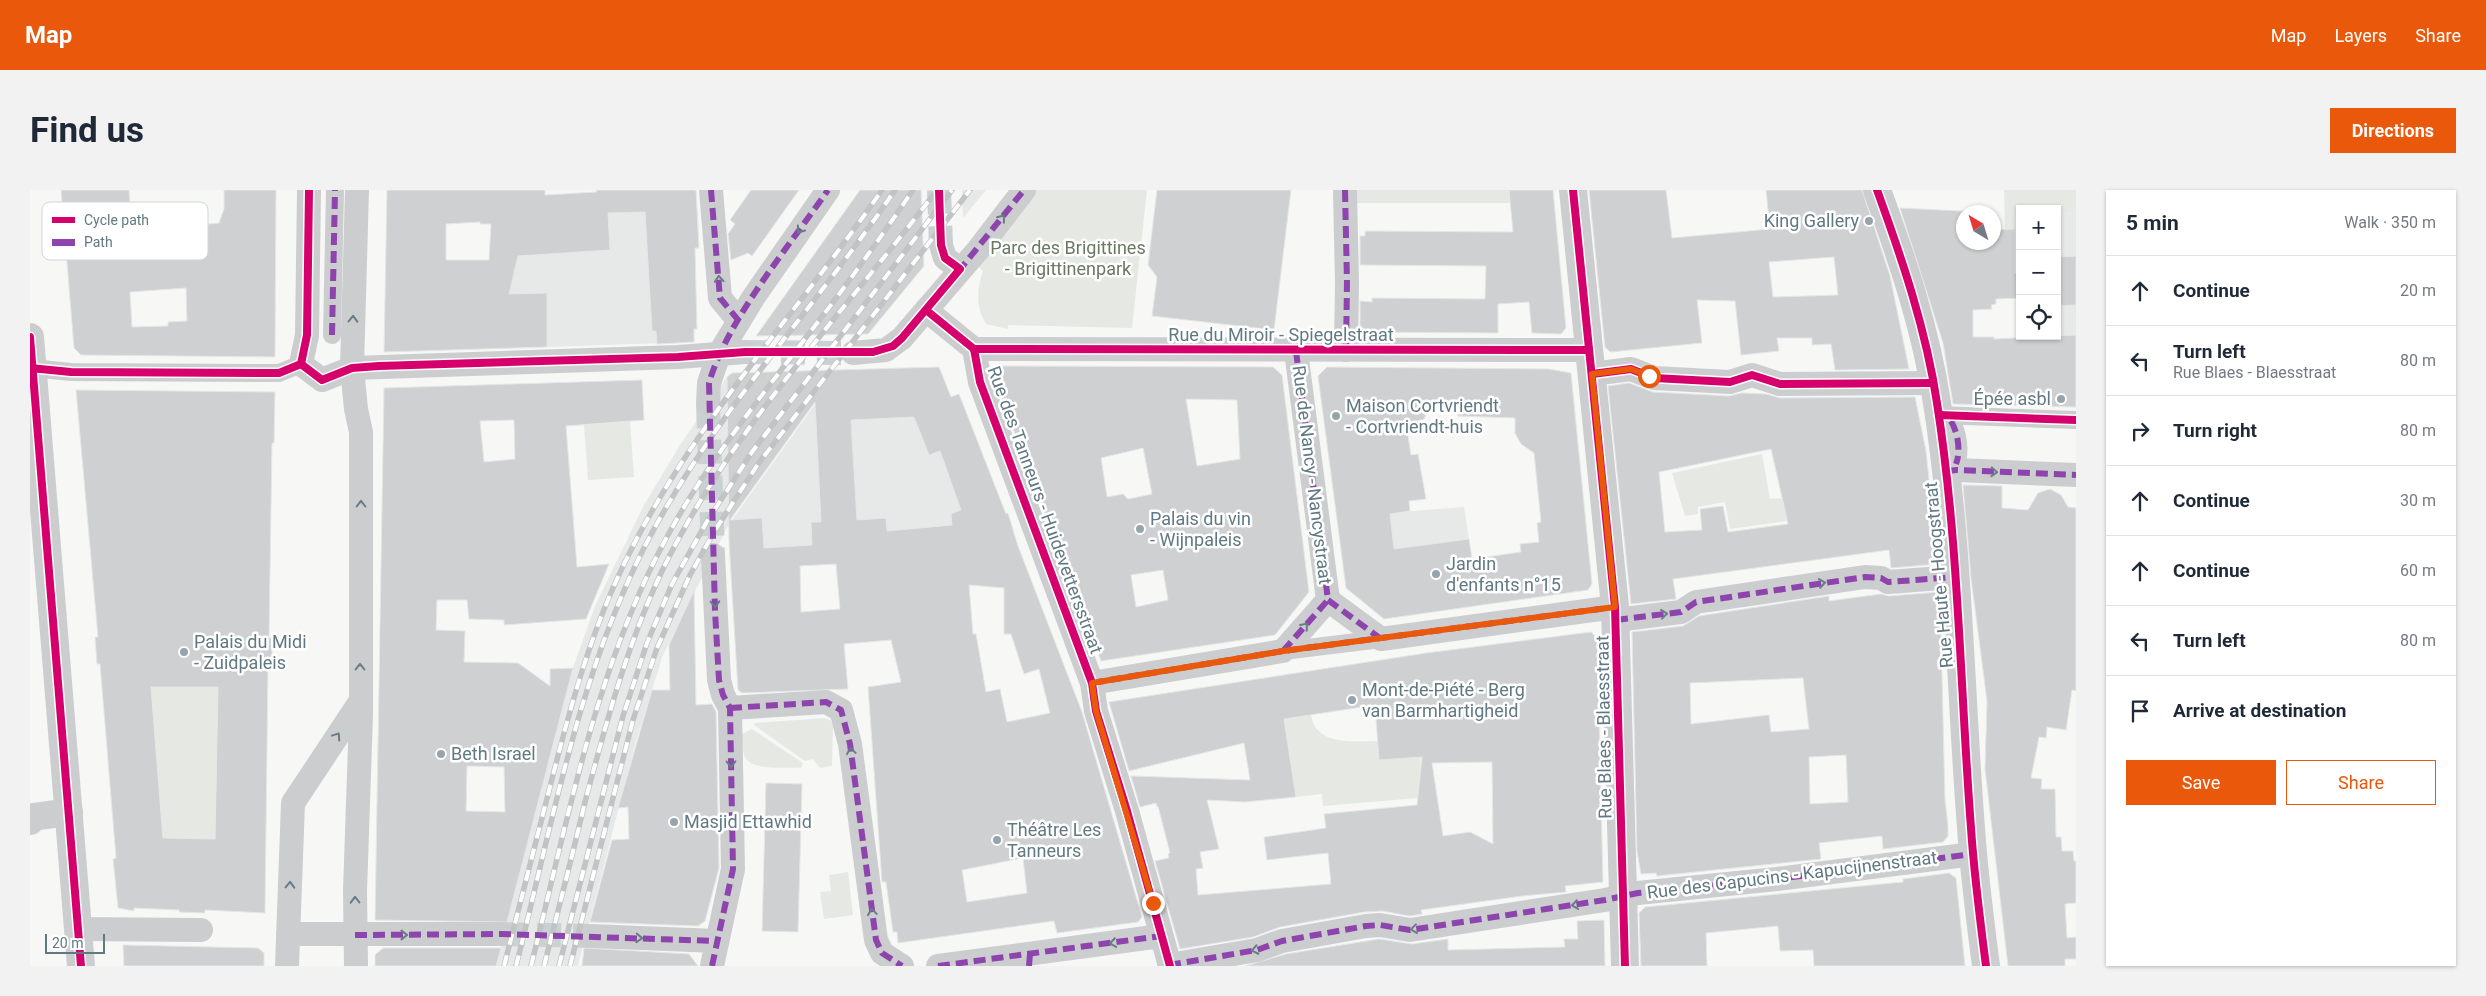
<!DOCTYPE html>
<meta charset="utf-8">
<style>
:root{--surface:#fff;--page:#f2f2f3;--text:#1f2937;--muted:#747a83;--line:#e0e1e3;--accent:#ea580c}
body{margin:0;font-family:Roboto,sans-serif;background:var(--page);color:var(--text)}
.controls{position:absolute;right:15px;top:15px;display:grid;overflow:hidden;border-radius:0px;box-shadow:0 1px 4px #0004}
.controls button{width:45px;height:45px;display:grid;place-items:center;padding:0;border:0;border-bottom:1px solid var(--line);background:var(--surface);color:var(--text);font:25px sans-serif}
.compass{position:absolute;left:1926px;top:15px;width:45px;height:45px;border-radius:50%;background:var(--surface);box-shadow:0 1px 4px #0004;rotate:322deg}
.scale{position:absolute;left:15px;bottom:12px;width:60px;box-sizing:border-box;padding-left:5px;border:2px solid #617982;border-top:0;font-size:14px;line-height:18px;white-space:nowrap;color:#617982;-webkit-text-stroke:4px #fff;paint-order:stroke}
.stop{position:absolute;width:15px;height:15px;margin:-11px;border:4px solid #ea580c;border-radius:50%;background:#fff}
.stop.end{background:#ea580c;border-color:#fff;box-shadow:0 1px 5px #0008}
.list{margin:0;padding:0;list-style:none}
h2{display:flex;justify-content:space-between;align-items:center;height:65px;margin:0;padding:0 20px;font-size:21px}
h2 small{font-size:16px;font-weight:400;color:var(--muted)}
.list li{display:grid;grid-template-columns:32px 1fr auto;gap:15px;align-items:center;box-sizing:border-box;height:70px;padding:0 20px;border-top:1px solid var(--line)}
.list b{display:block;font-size:19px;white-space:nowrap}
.list p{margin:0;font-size:16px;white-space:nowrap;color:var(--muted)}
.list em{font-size:16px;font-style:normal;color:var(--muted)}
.actions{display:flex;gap:10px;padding:15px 20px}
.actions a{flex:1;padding:11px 0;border:1px solid var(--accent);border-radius:0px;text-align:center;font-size:18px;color:var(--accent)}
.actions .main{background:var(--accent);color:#fff}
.icon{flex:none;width:28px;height:28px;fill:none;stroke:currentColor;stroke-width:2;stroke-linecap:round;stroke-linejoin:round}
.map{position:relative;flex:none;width:2046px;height:776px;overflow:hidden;border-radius:0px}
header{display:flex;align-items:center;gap:30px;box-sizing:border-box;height:70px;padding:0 25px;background:var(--accent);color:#fff}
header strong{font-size:24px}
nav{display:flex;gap:28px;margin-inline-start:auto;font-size:18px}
.intro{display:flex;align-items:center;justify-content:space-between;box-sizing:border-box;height:120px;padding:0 30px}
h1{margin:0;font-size:35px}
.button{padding:12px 22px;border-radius:0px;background:var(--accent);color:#fff;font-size:18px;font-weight:700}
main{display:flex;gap:30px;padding:0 30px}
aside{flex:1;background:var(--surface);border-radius:0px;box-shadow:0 1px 4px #0004}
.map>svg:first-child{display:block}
.built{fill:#e6e9e8}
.green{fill:#e6e9e3}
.building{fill:#ced0d1;stroke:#e6e6e6;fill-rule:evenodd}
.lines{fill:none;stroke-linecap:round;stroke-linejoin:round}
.minor-tunnel{stroke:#cad1d3;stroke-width:24;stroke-dasharray:24 12;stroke-linecap:butt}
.pedestrian{stroke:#cccdce;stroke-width:18}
.minor{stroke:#cccdce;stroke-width:24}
.tertiary{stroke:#cccdce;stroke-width:28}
.rail-casing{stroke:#c1c3c4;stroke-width:5.5}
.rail{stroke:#fff;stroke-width:4;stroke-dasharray:11;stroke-linecap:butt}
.quiet{stroke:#8e44ad;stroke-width:6;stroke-dasharray:12 6;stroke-linecap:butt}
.cycleway-casing{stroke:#fff;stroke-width:11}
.cycleway{stroke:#d6006c;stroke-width:8}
.oneway{stroke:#667d86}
.route{stroke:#ea580c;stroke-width:6}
.poi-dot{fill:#96a5ab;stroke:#fff;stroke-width:2}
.labels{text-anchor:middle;stroke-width:5;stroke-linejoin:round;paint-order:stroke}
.poi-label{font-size:18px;fill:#617982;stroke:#fff;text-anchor:start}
.park-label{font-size:18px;fill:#697a61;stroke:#fff}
.street-label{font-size:18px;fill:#617982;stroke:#fff}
.key{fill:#fff;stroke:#d0d7da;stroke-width:1}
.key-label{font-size:14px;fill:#617982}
</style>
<header>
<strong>Map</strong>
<nav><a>Map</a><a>Layers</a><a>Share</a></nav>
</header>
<div class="intro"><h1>Find us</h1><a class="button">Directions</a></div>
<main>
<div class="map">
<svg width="2046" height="776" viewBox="0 0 2046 776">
<rect width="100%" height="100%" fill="#f7f7f6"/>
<g class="built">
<polygon points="932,0 956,0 933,28 932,10"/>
<polygon points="668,19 669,58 665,59 667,139 664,140 664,152 517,157 516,103 460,106 461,34 578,23"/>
<polygon points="2046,22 2046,192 2027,146 2027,24"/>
<polygon points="1990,28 1990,108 1966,109 1985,71 1984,29"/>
<polygon points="909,177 921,207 929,204 976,324 945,332 782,355 734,359 698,336 633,465 606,551 548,776 466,776 527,532 543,478 565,416 614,315 650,255 697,187 699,334 809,181"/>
<polygon points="1434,317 1449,415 1374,426 1359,323"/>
</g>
<g class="green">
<path d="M1003,0H1117L1102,138L978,135V139L956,134C945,117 947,99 953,81L947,75Z"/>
<polygon points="1324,0 1479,0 1481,13 1325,13"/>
<polygon points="1974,0 2046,0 2046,22 2027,24 2027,19 1990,19 1990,28 1984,29 1985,39 1975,40"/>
<polygon points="600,231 604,287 558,290 554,235"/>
<polygon points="1732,264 1740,309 1753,308 1757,331 1700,339 1695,312 1668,317 1668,324 1655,326 1642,283"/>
<polygon points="121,497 188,497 185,649 133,648"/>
<path d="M1281,525C1286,556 1323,551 1348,551L1349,570L1391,567L1388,608L1293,616L1292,604L1266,607L1254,529Z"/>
<polygon points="795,528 801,531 803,537 802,576 790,578 783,569 775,571 724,535 725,533"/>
<path d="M722,539L773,573L771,578C758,577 721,581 715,567C712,561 712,551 712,544Z"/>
<polygon points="818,682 823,725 794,729 790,702 801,701 799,685"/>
</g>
<g class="building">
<path d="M31,0H99L102,41L189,33L194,19V0H246L245,167L51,165L44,158ZM156,98L157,131L138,132V136L102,137L100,102Z"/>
<path d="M357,0H515V5L567,2L566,0H666L669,58H665L667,139H664V152L627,154L626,141H622L615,22L578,23L580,60L488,66L479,104L517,103V157L354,162ZM450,32V34H461L459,70H416V34Z"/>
<polygon points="721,0 769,0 722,66 718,63 701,70 698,44 705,34 700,30"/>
<polygon points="830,0 891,0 894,76 838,144 726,146"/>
<polygon points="1127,0 1261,0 1244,140 1122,126 1127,87 1118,75"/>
<polygon points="1479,0 1523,0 1536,138 1531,144 1502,143 1499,112 1468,114 1468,143 1335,142 1330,138 1330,111 1342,112 1342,108 1455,109 1456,76 1330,75 1330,46 1335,46 1335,41 1483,42"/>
<path d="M1559,0H1636L1642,48L1740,39L1736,0H1832L1860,86L1879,179L1805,180L1801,154L1782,155V148H1747L1749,161L1711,165L1705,111L1667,110L1672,153L1580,162L1575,157ZM1804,67L1808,105L1743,107L1739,72Z"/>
<polygon points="1870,18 1951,22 1934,22 1934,52 1964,52 1964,40 1985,39 1985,83 1990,83 1990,108 1966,109 1966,114 1961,115 1962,119 1943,120 1943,147 1964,147 1964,149 2046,145 2046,217 1923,214 1913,153"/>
<polygon points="2046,66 2046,115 2027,116 2027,67"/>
<path d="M965,176L1243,177L1252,185L1279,402L1245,445L1071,471L970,204ZM1156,209L1207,210L1210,269L1167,276ZM1113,258L1122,304L1098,309L1093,304L1077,307L1071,268ZM1133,380L1138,410L1106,417L1101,385Z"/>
<path d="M909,177L921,207L929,204L976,324L978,323L988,356L1052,522L1112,727L1108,732L1027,743L1024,731L868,753L867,742H863L856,692H852L838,497L871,492L861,450L814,454L818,499L712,503L708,500L699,351L697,187L702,183ZM785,212L791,332H781L782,355L734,358L732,328L700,330ZM884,227L899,265L910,261L931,320L921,324L922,335L857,341L856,328L827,330L821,230ZM806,374L810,419L771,422L770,376ZM939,395L974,398V444H981L994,484L1009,479L1020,523L977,532L970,499L956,502L946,444H943ZM993,668L997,703L937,712L932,680Z"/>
<path d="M1297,177L1519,179L1541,183L1562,394L1558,400L1354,429L1316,398L1288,186ZM1400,216H1428V226L1485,228V243L1491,254L1504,263L1511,332L1507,333L1509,352L1490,354L1491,362L1442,369L1439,349L1364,359L1360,324L1380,321L1379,311L1396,309L1388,264L1381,265L1376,234L1394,229Z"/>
<path d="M612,190L614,230L536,236L547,377L579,374L556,429L474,435V430L439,429L437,410H407L406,440L435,441L434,472L488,473L520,496V479L543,478L477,732L345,730L354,198ZM484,230L485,269L454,272L450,231ZM437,576L474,577L475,622L436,621Z"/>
<path d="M1599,193L1623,202L1699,206L1712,203L1736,204L1750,208L1885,207L1896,261L1908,374L1861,378L1859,360L1643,389L1646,409L1601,414L1578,196ZM1741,259L1758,334L1698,342L1693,316L1670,319L1672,340L1635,342L1629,282Z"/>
<path d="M46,200L245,202L244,253H242L239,448H242V476H238L235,723L175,720V723L149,722V720L104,718V721L88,718L83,669L86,668L70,474H67L65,447H68ZM121,497H188L185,649L133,648Z"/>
<polygon points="1933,295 1972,296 1972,318 1998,320 2008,303 2020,299 2031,305 2038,317 2046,318 2046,501 2042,500 2036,540 2017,537 2016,548 2009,547 2001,588 2012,589 2011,599 2025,599 2026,647 2031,647 2032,661 2043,661 2044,671 2046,671 2046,713 2035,714 2037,748 2046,747 2046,769 2035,769 2035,776 1978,776 1955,579 1957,511 1941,388"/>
<polygon points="664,401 666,515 682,514 686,522 689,678 675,731 668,736 560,732 582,650 599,649 598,617 588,618 622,500 640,500 639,455"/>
<path d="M1910,402L1915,610L1918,636V646L1913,652L1853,659L1852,646L1789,653L1791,669L1627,686L1626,683L1611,684L1607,661L1602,442L1653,436L1669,426L1799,406V411L1851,404L1859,406ZM1773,488L1779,539L1741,542L1739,525L1661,534L1660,493ZM1816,565L1818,612L1780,614L1779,567Z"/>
<path d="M1561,442L1567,448L1573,692L1535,696L1536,702L1492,706L1391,720L1392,724L1380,726L1352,721L1334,722L1250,737L1223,747L1150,759L1125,671L1139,668L1138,664L1140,663L1128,616L1127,617L1126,613L1110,617L1101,586L1220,590L1214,553L1099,581L1079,512L1396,463ZM1345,515L1349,570L1392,567L1387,615L1294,624L1296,638L1234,647L1237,670L1298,663L1301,694L1168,705L1166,679L1173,678L1170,662L1189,659L1177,610L1215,612L1266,607L1254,529ZM1462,572L1463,654L1440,642L1413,646L1402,573Z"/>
<polygon points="736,593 772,594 768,742 732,741"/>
<polygon points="1919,683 1926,688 1935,776 1784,776 1783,760 1750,761 1748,736 1676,743 1677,776 1611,776 1609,723 1615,717 1873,692 1873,689"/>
<polygon points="1574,730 1575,776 1215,776 1256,764 1349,749 1382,754 1418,749 1418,760 1535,757 1534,749 1548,749 1547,731"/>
<polygon points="93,755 228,758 234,763 234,776 94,776"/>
<polygon points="353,758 471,758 466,776 345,776 345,765"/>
<polygon points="554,758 659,764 668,776 552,776"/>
</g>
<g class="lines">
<g class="minor-tunnel">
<polyline points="909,0 911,55"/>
<polyline points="715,162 823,163"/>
<polyline points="678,214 683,365"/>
<polyline points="471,744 560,746"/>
</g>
<g class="pedestrian">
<polyline points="302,145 305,0"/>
<polyline points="2,178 41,182 249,183 271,174"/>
<polyline points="1909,225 2046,230"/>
<path d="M1921,231C1928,243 1931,261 1926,274"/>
<polyline points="1253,461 1351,449"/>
</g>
<g class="minor">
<polyline points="279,0 277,145 271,174 292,190 322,178 648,167 715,162"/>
<polyline points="681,0 690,108 709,131"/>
<polyline points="1315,2 1317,92 1316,160"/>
<polyline points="911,55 915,68 930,79"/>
<polyline points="896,120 944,159 950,192 1062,493 1066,521 1097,621 1140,776"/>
<polyline points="944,159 1559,160"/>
<polyline points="1266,161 1298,410"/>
<polyline points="823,163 856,160 872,148 948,60 994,0"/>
<polyline points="1562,184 1601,179 1624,188 1700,192 1722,185 1750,194 1903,193"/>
<polyline points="678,214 679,193 689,164 723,108 798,0"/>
<polyline points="1916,281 1927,280 2046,285"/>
<polyline points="1298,410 1351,449 1585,417"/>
<polyline points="1586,430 1651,422 1666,412 1835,387 1851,388 1858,392 1925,387"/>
<polyline points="1062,493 1253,461 1298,410"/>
<polyline points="700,518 796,512 811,520 820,554 846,750 852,763 872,776"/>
<polyline points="47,739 171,740"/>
<polyline points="258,744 471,744"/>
<polyline points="560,746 687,751"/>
<polyline points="1139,775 1227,760 1252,751 1336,736 1350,735 1380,740 1575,710 1608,703 1747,689 1943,664"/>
<polyline points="257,776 263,613 330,512"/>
<polyline points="326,776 325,701 331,525 331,242 326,219 322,178 327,0"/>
<polyline points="682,776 703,679 700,518 693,505 689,490 683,365"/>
<polyline points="908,776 1131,746"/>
</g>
<g class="tertiary">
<polyline points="1543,0 1585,417 1595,776"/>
<path d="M1847,0C1872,69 1896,139 1907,213C1929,353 1930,497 1941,638C1944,684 1950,730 1956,776"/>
<polyline points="0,147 51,776"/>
<polyline points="0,631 3,627 39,622"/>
</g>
<g class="rail-casing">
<g id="rail">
<path d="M474,776C490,715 505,654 521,593C541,514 562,437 599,364C665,231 768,122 852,0"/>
<path d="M486,776C522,635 548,487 615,356C681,227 784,120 865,0"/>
<path d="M501,776C538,630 565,478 638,345C677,273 728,211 777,146C814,99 849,50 883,0"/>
<path d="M514,776C528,721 542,667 555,612C576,533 597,455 632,381C700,240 813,124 907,0"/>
<polyline points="529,776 593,526 617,453 642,394 676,333 722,262 922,0"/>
<polyline points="540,776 603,530 627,458 660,385 684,342 728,274 940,0"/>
</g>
</g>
<use href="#rail" class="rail"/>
<g class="quiet">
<polyline points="681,0 690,108 709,131"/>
<polyline points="1315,0 1317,92 1316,160"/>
<polyline points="928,82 994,0"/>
<polyline points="302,145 305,0"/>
<polyline points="1266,161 1298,410"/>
<path d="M1921,231C1928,243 1931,261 1926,274"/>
<polyline points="1916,281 1927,280 2046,285"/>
<polyline points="1298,410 1351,449"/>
<polyline points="1586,430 1651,422 1666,412 1835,387 1851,388 1858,392 1925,387"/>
<polyline points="1253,461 1298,410"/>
<polyline points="1062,493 1253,461 1585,417"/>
<polyline points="700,518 796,512 811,520 820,554 846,750 852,763 872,776"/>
<polyline points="325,745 471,744 687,751"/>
<polyline points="1139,775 1227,760 1252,751 1336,736 1350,735 1380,740 1575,710 1608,703 1747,689 1943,664"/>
<path d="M682,776L703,679L700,518L693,505L689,490L685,421L679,193C697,130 760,55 798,0"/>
<polyline points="908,776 1131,746"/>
<polyline points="999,776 1000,764"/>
</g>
<g class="cycleway-casing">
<g id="cycleway">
<polyline points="1543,0 1585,417 1595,776"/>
<path d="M1847,0C1872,69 1896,139 1907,213C1929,353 1930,497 1941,638C1944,684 1950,730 1956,776"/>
<polyline points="896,120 944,159 950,192 1062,493 1066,521 1097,621 1140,776"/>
<polyline points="0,147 51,776"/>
<polyline points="944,159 1559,160"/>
<polyline points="271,174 292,190 322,178 349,176 648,167 715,162 843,162 863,156 872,148 930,79 915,68 911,55 909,0"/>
<polyline points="271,174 277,145 279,0"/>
<polyline points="0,178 41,182 249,183 271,174"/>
<polyline points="1562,184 1601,179 1624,188 1700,192 1722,185 1750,194 1903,193"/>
<polyline points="1909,225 2046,230"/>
</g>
</g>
<use href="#cycleway" class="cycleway"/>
</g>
<defs><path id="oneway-chevron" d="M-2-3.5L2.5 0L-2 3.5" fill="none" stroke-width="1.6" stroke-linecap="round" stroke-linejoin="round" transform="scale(1.25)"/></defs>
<g class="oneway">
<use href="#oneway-chevron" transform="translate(972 28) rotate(-52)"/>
<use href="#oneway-chevron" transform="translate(770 40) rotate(125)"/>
<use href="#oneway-chevron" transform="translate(689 89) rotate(-94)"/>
<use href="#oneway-chevron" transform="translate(323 129) rotate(-89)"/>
<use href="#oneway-chevron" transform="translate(1964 282) rotate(3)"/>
<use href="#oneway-chevron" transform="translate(331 314) rotate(-90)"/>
<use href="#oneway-chevron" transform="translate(1792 393) rotate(-8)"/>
<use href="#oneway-chevron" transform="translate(685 414) rotate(88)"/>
<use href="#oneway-chevron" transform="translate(1634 424) rotate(-7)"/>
<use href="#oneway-chevron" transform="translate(1275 436) rotate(-49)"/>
<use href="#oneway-chevron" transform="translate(330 477) rotate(-90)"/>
<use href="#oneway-chevron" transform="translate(307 546) rotate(-56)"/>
<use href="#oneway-chevron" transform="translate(821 561) rotate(-98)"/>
<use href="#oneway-chevron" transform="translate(701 574) rotate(89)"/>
<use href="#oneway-chevron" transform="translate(260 695) rotate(-88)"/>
<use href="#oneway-chevron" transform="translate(325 710) rotate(-91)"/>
<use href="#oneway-chevron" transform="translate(1545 715) rotate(172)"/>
<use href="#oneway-chevron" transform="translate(842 722) rotate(-98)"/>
<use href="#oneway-chevron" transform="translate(1384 739) rotate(173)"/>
<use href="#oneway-chevron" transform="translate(374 745)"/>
<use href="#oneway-chevron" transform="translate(609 748) rotate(2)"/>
<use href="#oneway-chevron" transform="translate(1083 753) rotate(172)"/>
<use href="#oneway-chevron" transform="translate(1225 760) rotate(168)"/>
</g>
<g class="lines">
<polyline class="route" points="1123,713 1066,521 1062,493 1253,461 1585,417 1562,184 1601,179 1619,186"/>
</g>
<g class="poi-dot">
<circle cx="1839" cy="31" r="5"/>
<circle cx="2031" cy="209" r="5"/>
<circle cx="1306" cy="226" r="5"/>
<circle cx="1110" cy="339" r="5"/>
<circle cx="1406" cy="384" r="5"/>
<circle cx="154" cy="462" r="5"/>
<circle cx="1322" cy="510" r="5"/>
<circle cx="411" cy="564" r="5"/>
<circle cx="644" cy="632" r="5"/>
<circle cx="967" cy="650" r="5"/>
</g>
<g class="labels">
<g class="poi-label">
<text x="1829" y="37" text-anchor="end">King Gallery</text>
<text x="2021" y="215" text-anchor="end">Épée asbl</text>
<text x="1316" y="222">Maison Cortvriendt<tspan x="1316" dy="21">- Cortvriendt-huis</tspan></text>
<text x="1120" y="335">Palais du vin<tspan x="1120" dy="21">- Wijnpaleis</tspan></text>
<text x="1416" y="380">Jardin<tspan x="1416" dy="21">d'enfants n°15</tspan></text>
<text x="164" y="458">Palais du Midi<tspan x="164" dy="21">- Zuidpaleis</tspan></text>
<text x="1332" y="506">Mont-de-Piété - Berg<tspan x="1332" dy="21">van Barmhartigheid</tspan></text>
<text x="421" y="570">Beth Israel</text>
<text x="654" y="638">Masjid Ettawhid</text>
<text x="977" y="646">Théâtre Les<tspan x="977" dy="21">Tanneurs</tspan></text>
</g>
<g class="park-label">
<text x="1038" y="64">Parc des Brigittines<tspan x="1038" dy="21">- Brigittinenpark</tspan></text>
</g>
<g class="street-label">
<text x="1251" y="151">Rue du Miroir - Spiegelstraat</text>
<text transform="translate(1282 285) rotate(83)" y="6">Rue de Nancy - Nancystraat</text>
<text transform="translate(1015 320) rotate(70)" y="6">Rue des Tanneurs - Huidevettersstraat</text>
<text transform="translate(1909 385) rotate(-95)" y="6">Rue Haute - Hoogstraat</text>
<text transform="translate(1574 537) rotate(-91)" y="6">Rue Blaes - Blaesstraat</text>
<text transform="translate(1762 685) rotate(-7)" y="6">Rue des Capucins - Kapucijnenstraat</text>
</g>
</g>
<rect x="12" y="12" width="166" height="58" rx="8" class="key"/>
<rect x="22" y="27" width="23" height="6" fill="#d6006c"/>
<rect x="22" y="49" width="23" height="7" fill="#8e44ad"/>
<g class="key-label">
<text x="54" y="35">Cycle path</text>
<text x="54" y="57">Path</text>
</g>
</svg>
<div class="controls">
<button>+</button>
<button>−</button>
<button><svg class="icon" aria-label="locate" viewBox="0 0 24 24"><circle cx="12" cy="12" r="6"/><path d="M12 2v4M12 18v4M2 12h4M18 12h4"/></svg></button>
</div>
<svg class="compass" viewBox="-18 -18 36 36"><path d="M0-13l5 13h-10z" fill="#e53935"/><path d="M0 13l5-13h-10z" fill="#747a83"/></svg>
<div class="scale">20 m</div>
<div class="stop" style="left:1619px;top:186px"></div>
<div class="stop end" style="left:1123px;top:713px"></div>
</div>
<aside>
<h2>5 min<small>Walk · 350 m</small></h2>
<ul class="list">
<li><svg class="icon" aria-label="ahead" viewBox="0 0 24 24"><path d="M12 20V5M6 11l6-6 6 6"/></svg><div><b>Continue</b></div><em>20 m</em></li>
<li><svg class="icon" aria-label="left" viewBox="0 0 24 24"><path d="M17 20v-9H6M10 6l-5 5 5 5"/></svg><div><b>Turn left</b><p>Rue Blaes - Blaesstraat</p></div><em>80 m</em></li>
<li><svg class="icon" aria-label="right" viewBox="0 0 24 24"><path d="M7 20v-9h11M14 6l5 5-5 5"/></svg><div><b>Turn right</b></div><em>80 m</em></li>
<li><svg class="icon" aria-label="ahead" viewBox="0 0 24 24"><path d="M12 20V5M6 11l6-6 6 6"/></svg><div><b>Continue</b></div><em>30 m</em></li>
<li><svg class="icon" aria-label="ahead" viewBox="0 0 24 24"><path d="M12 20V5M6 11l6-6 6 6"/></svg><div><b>Continue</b></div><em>60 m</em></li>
<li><svg class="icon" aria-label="left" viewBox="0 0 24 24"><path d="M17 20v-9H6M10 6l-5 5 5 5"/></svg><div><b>Turn left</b></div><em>80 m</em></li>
<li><svg class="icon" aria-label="arrive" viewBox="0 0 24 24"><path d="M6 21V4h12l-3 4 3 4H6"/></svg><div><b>Arrive at destination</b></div></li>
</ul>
<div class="actions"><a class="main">Save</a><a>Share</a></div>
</aside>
</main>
